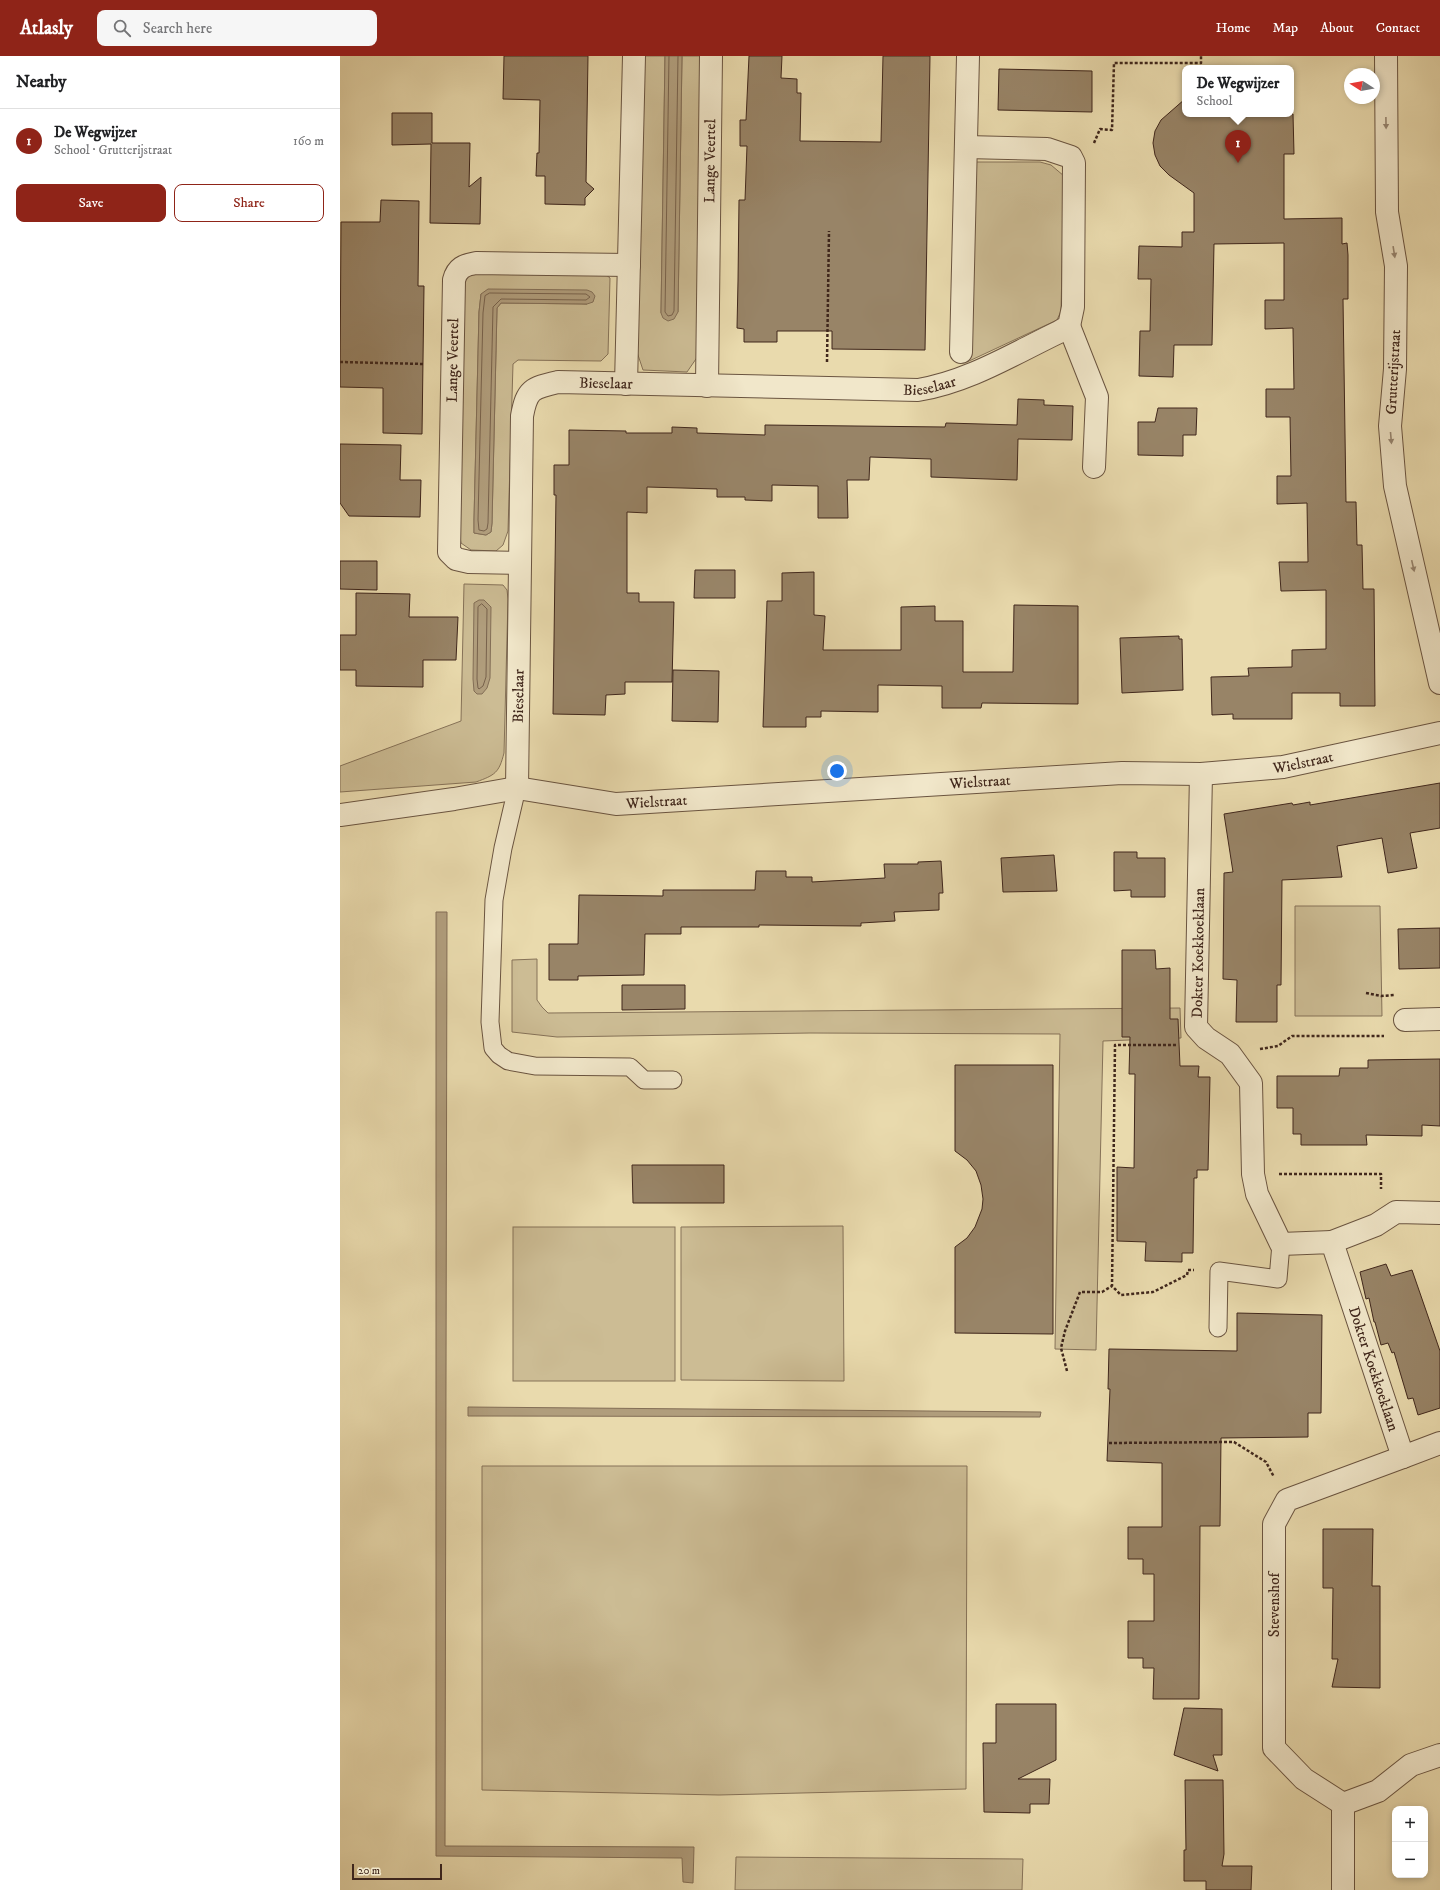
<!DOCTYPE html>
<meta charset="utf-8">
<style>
:root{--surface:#fff;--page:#f6f6f6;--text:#202124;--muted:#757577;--line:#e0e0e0;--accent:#8f2418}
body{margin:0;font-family:"IM FELL DW Pica",serif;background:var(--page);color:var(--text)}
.controls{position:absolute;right:12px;bottom:12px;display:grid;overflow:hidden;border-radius:8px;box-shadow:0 2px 6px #0003}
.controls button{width:36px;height:36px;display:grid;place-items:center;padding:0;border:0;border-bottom:1px solid var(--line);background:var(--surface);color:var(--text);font:20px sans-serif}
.compass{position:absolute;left:1004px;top:12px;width:36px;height:36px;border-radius:50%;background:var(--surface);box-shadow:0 2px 6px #0003;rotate:281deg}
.scale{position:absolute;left:12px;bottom:10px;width:90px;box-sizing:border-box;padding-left:4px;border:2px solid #40271c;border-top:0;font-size:11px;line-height:14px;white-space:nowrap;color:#40271c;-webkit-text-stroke:3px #f1e7ca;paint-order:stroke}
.you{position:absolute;left:497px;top:715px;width:14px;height:14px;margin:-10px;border:3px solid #fff;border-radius:50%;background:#1a73e8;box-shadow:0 0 0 6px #1a73e833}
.badge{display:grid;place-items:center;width:26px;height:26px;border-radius:50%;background:var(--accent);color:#fff;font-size:13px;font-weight:700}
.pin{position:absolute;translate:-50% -33px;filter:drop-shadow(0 1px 2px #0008)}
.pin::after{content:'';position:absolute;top:21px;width:14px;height:12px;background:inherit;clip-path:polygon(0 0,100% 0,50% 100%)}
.popup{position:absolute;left:842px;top:9px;width:112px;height:52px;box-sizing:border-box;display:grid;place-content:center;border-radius:8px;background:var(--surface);filter:drop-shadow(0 1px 3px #0005);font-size:13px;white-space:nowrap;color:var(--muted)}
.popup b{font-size:15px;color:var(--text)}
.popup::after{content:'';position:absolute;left:50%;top:100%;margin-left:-8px;border:8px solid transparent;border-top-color:var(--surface)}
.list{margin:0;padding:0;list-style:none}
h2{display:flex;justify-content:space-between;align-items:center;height:52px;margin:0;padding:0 16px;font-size:17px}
h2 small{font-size:13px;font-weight:400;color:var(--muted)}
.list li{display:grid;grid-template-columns:26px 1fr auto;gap:12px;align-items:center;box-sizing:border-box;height:64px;padding:0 16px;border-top:1px solid var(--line)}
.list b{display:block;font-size:15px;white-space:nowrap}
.list p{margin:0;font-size:13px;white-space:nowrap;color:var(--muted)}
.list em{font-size:13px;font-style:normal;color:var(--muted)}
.actions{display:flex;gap:8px;padding:12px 16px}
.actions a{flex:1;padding:9px 0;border:1px solid var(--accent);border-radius:8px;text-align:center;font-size:14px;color:var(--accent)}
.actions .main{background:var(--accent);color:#fff}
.icon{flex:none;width:22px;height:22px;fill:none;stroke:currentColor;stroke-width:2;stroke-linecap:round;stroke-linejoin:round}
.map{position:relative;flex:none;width:1100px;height:1834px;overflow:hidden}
header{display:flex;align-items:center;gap:24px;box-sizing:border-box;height:56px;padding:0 20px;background:var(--accent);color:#fff}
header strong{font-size:19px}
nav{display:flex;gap:22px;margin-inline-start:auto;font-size:14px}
.search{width:280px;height:36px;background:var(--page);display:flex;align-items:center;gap:10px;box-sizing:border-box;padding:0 14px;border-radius:8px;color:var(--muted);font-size:15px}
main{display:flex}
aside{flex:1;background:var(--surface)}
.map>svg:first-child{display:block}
.green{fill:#ccbc94;stroke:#867258;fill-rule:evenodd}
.water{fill:#b09d7c;stroke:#836e56}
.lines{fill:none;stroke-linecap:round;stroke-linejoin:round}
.shore{stroke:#78624c;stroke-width:1}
.building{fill:#988467;stroke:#40271c}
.lane-casing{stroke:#6a5440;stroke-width:19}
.street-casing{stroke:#6a5440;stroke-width:24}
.path{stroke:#40271c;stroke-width:2.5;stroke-dasharray:3 2;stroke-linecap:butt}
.lane{stroke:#f1e7ca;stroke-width:17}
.street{stroke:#f1e7ca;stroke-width:22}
.oneway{fill:#988773}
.labels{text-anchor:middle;stroke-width:3;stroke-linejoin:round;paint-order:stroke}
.street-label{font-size:15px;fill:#40271c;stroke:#f1e7ca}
</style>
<header>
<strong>Atlasly</strong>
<div class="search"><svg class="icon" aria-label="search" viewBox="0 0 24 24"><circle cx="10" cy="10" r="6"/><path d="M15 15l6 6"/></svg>Search here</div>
<nav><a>Home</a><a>Map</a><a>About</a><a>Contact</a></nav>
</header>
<main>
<aside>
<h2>Nearby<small></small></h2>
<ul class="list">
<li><span class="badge">1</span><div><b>De Wegwijzer</b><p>School · Grutterijstraat</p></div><em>160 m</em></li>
</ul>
<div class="actions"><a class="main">Save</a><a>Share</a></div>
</aside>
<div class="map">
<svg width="1100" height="1834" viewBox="0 0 1100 1834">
<rect width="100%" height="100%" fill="#e9daad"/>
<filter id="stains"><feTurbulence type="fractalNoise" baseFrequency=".005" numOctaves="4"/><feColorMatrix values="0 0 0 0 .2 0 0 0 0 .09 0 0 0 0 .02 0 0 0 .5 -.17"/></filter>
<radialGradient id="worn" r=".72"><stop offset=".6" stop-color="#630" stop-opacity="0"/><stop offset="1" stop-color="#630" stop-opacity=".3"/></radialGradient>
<g class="green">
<polygon points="304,0 325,0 321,257 338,256 342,0 363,0 358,300 347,316 303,314 297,296"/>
<polygon points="633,106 700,106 711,109 724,120 721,255 717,264 627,306"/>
<path d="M132,216L265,218L270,222L268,298L261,305L178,304L173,308L168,475L163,489L156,495L131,494L121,487L118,467L123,225ZM141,238L247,248L161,247L157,252L152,467L151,476L146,479L134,477V464L139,256Z"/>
<path d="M124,528L163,529L167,534L168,543L164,697C159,717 155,719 136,726L0,736V710L121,665Z"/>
<polygon points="955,850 1040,850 1042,960 955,960"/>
<polygon points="197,903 197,944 202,951 208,957 840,952 841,982 763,985 756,1294 715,1293 720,978 470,977 217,981 172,976 172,904"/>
<polygon points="503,1170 504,1325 341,1324 341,1171"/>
<rect x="173" y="1171" width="162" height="154"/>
<polygon points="142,1410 627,1410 626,1733 379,1739 142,1734"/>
<polygon points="396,1801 683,1803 682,1834 395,1834"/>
</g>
<g class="water">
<polygon points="325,0 342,0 338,256 334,263 328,265 323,262 321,257"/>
<polygon points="148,233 247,234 252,236 255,240 253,246 247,248 161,247 157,252 152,467 151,476 146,479 134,477 134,464 139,256 141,238"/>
<polygon points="139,544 144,544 151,551 150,622 147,632 142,638 137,638 134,635 133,623 134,547"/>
<polygon points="96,856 107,856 105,1790 354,1791 353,1827 343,1826 342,1802 96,1800"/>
<polygon points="128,1351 701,1356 700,1361 128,1360"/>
</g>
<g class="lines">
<g class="shore">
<polyline points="329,0 325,256 328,260 332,259 334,255 338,0"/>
<polygon points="150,237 246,238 250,241 246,244 161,243 153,251 148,467 147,473 144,475 139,474 138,464 143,257 145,240"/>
<polygon points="142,548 147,553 146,621 143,630 139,633 138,632 137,623 138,551"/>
</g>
</g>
<g class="building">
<polygon points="164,0 248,0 246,126 254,133 245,142 245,149 205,148 205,120 196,120 197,97 199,97 200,44 163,43"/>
<polygon points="409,0 442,0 441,22 457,23 457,37 461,37 460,85 541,86 543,0 590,0 585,294 492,293 492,275 437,275 437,286 404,286 404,273 397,272 398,225 399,144 405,144 407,90 400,90 400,64 406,64"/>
<polygon points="659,13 752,15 752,56 658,54"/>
<polygon points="845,43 845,58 953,58 954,98 944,98 944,163 1002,162 1002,188 1007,187 1008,199 1008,243 1003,243 1006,446 1016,446 1017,489 1022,489 1023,533 1034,533 1035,650 1000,650 1000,637 952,637 952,663 893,663 893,658 872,659 871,621 909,620 908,612 952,611 952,594 986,593 986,534 941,535 939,506 968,506 967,447 937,448 937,420 951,420 950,361 926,361 926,333 954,333 953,272 925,273 925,244 944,244 944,187 874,188 872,289 834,289 833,321 799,320 800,275 810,275 811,223 798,223 799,190 842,191 842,176 854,176 854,137 829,119 820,110 815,99 813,87 815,75 821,64"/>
<polygon points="52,57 92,57 92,87 130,87 129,131 141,121 140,168 90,167 91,88 52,89"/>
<polygon points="41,144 79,145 78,230 84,230 82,378 43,377 43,332 0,331 1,166 40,166"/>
<polygon points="678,343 704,344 704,349 733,350 732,384 678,383 677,424 591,421 591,403 530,401 529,424 507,424 508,462 478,462 478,430 432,429 432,445 405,444 405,441 377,441 377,433 307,431 307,457 287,456 287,537 299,537 299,546 334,546 332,626 285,626 285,638 266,639 265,659 213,658 216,439 214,439 214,409 229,409 229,374 286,375 286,377 332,377 332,371 357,372 357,377 425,379 425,369 605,371 606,367 677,369"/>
<polygon points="818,352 857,352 856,379 843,379 843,400 798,399 798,366 815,366"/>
<polygon points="0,388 61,389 60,424 81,424 80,461 9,460 0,447"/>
<polygon points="0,505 37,505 37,534 0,533"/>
<polygon points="355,514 395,514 395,542 354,542"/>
<polygon points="474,516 474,559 485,560 483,594 561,594 561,551 595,550 595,565 623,565 623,616 673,616 674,549 738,550 738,648 642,647 641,652 602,652 602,630 538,629 538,656 481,655 481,661 466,661 466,671 423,671 427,545 442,545 442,517"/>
<polygon points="16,537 70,538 69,561 118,561 116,604 83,604 83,631 16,630 16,614 0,614 0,579 16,579"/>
<polygon points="839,580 839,583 842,583 843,634 782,637 780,582"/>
<polygon points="333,614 379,615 378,666 332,665"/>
<polygon points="1100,727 1100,772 1070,777 1077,812 1048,817 1042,782 997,790 1002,821 942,824 941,929 937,929 937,966 896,966 897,924 883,923 884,817 893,816 884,758 952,747 953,749 970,746 970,749"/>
<polygon points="774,796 797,796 797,802 825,802 825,841 791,841 791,834 774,835"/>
<polygon points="714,799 717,835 663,836 661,802"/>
<polygon points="601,805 603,837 599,837 599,854 554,856 555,865 521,867 521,870 419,869 419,871 341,871 341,878 305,878 304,919 238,920 238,924 209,924 209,888 238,888 239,839 323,840 323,834 415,834 416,815 446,815 446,821 472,821 472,826 545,822 544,808 578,808 578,806"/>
<polygon points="1100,872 1100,912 1059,913 1058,873"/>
<polygon points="782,894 815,894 816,913 830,912 830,963 838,963 840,1010 859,1010 858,1021 870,1021 868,1114 857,1114 857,1122 854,1122 853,1197 842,1197 842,1206 805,1205 806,1186 777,1185 777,1111 794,1112 795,1018 789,1018 790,981 782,981"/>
<polygon points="282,929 345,929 345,953 282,954"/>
<polygon points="1100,1003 1100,1070 1082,1069 1082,1080 1026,1079 1027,1089 961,1089 961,1078 953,1078 953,1052 937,1052 937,1020 999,1020 1000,1012 1028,1012 1028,1004"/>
<polygon points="615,1009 713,1009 713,1278 615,1277 615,1191 627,1182 635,1171 642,1153 643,1143 641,1129 636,1115 627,1104 615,1095"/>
<polygon points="292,1109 384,1109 384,1147 293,1147"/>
<polygon points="1046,1208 1051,1220 1072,1214 1100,1295 1100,1352 1078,1359 1073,1342 1068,1343 1054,1296 1052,1297 1048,1287 1041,1289 1035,1266 1034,1266 1029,1242 1026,1243 1020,1216"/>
<polygon points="897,1257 982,1259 981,1357 968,1357 968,1381 881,1382 880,1470 860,1470 859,1643 813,1643 814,1612 803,1612 803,1602 788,1602 788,1565 814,1565 814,1518 803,1518 803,1503 788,1503 788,1471 822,1471 822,1407 767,1405 770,1333 768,1333 769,1293 897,1295"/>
<polygon points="983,1473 1033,1473 1032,1530 1040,1530 1040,1632 992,1631 998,1603 992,1603 993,1532 983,1532"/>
<polygon points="656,1648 716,1648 716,1704 678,1723 710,1723 709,1748 690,1748 690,1757 644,1756 643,1687 656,1687"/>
<polygon points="844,1652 882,1653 882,1699 873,1699 878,1715 834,1699"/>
<polygon points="845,1724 883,1724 884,1798 882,1810 912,1810 911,1834 866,1834 866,1825 844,1825 844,1794 846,1794"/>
</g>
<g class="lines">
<g class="lane-casing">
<g id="lane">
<polyline points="177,732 163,792 154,844 150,966 153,992 159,999 168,1005 195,1010 290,1011 304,1024 333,1024"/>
<polyline points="878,1272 879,1215 938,1223 941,1188"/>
</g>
</g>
<g class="street-casing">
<g id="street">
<polyline points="1046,0 1047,156 1056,210 1055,313 1050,370 1055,430 1100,627"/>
<polyline points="729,270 757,341 754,411"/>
<polyline points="621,296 628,0"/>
<polyline points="286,328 294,0"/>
<path id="s1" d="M367,330L371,0"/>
<path id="s2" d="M179,507L129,506L116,503L109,496L114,224C117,212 124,209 136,207L289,209"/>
<path id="s3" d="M861,718L856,971L866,982L890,998L911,1027L913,1118L917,1138L941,1188L992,1186L1063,1401L1100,1387"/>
<path id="s4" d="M177,732L182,360C187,333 192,332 218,326L578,334C628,326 673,298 719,276L729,270L733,251L734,107L731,101L707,93L626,91"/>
<path id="s5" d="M0,759L114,743L177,732L276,748L782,717L861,718L943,711L1100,677"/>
<polyline points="1065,964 1100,963"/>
<polyline points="992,1186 1036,1169 1056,1156 1100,1157"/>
<polyline points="1003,1748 1038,1735 1071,1709 1100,1699"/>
<polyline points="1003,1834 1003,1748 964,1723 934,1692 934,1468 947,1444 1063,1401"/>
</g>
</g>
<g class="path">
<polyline points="754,87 760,73 772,74 774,7 861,7 861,0"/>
<polyline points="0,306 85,308"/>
<polyline points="487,306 489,175"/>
<polyline points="1026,937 1041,940 1054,939"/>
<polyline points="836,989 775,989 772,1230 781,1239 813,1236 847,1219 848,1214 854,1214"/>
<polyline points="920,993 938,990 952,980 1044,980"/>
<polyline points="939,1118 1041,1118 1041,1133"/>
<polyline points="727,1315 721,1292 725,1275 740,1236 762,1236 772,1230"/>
<polyline points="769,1387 894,1386 926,1406 934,1421"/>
</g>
<use href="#lane" class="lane"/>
<use href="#street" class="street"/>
</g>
<defs><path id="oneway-solid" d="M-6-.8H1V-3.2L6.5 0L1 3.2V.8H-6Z"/></defs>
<g class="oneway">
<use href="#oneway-solid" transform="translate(1046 67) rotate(89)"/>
<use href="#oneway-solid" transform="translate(1054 196) rotate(81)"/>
<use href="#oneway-solid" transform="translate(1051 382) rotate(85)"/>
<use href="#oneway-solid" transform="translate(1073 510) rotate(77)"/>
</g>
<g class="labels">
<g class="street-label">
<text dy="5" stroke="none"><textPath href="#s1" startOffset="225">Lange Veertel</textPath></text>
<text dy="5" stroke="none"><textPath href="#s2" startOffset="265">Lange Veertel</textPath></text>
<text transform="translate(1053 316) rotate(-87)" y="5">Grutterijstraat</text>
<text dy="5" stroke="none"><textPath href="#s4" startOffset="475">Bieselaar</textPath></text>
<text dy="5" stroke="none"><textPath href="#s4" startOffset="799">Bieselaar</textPath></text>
<text dy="5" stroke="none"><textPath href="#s4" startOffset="92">Bieselaar</textPath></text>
<text dy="5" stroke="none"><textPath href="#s5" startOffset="968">Wielstraat</textPath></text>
<text dy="5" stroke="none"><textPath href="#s5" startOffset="644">Wielstraat</textPath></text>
<text dy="5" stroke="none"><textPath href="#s5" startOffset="320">Wielstraat</textPath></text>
<text transform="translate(858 897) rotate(-89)" y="5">Dokter Koekkoeklaan</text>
<text dy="5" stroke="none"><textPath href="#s3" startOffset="684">Dokter Koekkoeklaan</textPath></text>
<text transform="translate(934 1549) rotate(-90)" y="5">Stevenshof</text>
</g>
</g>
<rect width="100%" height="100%" filter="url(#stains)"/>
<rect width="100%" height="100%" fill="url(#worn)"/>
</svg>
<div class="controls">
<button>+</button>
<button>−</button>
</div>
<svg class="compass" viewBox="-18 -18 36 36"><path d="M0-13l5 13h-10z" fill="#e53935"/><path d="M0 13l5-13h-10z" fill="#757577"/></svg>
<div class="scale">20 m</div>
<div class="you"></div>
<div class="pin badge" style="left:898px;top:107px">1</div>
<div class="popup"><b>De Wegwijzer</b>School</div>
</div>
</main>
